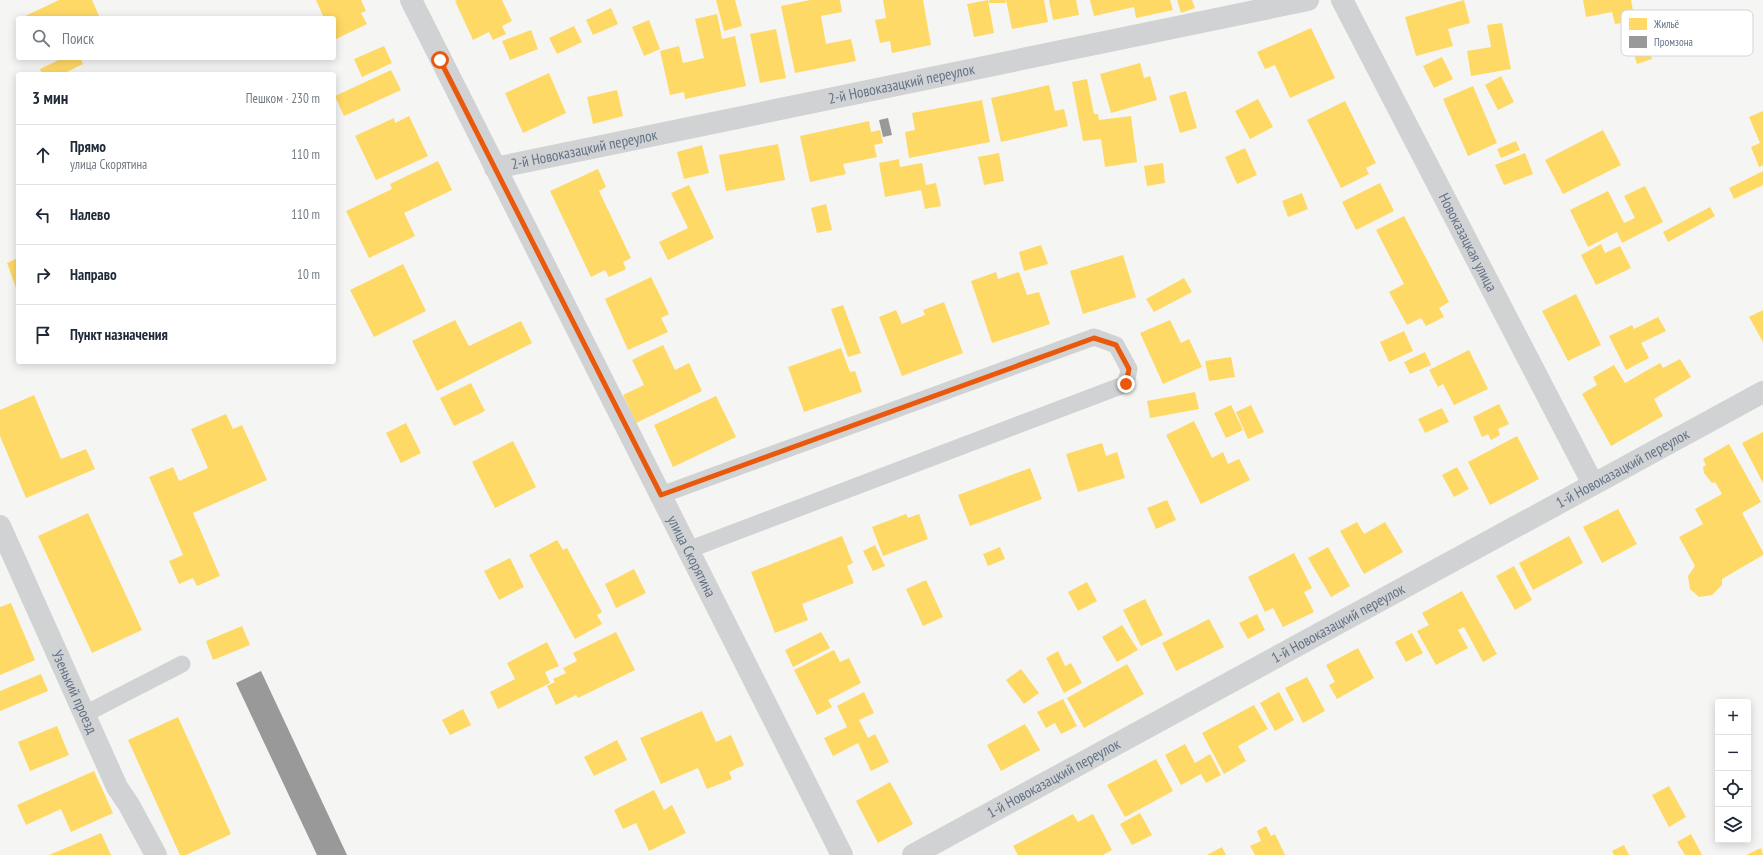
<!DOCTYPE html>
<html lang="ru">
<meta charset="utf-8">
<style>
:root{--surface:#fff;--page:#f2f2f3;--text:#1f2937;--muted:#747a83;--line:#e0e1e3}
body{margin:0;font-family:"PT Sans Narrow",sans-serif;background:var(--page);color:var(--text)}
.controls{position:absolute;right:12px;bottom:12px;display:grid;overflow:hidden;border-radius:4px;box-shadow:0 2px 10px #0003}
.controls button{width:36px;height:36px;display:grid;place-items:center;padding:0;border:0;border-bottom:1px solid var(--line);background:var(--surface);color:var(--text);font:20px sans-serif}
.stop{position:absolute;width:12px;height:12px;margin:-9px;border:3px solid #ea580c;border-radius:50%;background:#fff}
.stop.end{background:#ea580c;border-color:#fff;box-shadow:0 1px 4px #0008}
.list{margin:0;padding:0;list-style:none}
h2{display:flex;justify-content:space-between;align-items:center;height:52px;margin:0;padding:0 16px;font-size:17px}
h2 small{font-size:13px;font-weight:400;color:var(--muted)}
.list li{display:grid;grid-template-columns:26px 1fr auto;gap:12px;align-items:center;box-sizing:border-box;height:60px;padding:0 16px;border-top:1px solid var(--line)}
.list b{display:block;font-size:15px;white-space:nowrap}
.list p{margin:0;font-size:13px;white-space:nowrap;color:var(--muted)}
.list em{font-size:13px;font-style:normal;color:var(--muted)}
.icon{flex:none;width:22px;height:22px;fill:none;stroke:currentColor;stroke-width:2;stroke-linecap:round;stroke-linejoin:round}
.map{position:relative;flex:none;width:1763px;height:855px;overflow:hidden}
.search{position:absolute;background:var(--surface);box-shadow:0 2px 10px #0003;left:16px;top:16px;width:320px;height:44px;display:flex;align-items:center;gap:10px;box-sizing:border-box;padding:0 14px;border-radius:4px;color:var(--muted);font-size:15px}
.panel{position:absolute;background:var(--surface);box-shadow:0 2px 10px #0003;left:16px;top:72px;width:320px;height:292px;border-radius:4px}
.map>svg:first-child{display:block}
.homes{fill:#ffd966}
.industry{fill:#999}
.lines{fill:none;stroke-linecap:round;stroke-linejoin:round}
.service{stroke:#d1d2d3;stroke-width:17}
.minor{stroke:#d1d2d3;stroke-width:22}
.route{stroke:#ea580c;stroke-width:5}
.labels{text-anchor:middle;stroke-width:4;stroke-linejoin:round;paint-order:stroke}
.street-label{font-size:15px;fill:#637287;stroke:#fff}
.key{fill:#fff;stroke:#d0d5db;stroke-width:1}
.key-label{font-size:11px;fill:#637287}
</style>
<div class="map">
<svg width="1763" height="855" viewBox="0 0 1763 855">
<rect width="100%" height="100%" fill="#f5f6f4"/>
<g class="homes">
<polygon points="59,0 92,0 100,18 21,18"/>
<polygon points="316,0 361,0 366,11 361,13 367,24 334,40 334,18 324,18"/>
<polygon points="457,0 502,0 512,21 502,26 506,34 493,40 489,32 473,40 455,1"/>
<polygon points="716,0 735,0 742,26 724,31"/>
<polygon points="810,0 840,0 842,12 821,16 826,44 851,39 856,61 795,73 781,6"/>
<polygon points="883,0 923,0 931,45 892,53 890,41 880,43 875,20 886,18"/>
<polygon points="988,0 994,33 974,37 967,4"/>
<polygon points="989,0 1005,0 1006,3 989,3"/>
<polygon points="1006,0 1044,0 1048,22 1012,29"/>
<polygon points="1049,0 1076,0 1079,15 1053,20"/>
<polygon points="1090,0 1170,0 1173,10 1136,18 1134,7 1094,16"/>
<polygon points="1177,0 1192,0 1195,8 1181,13"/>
<polygon points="1464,0 1470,23 1448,29 1453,46 1416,56 1405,17"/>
<polygon points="1583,0 1631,0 1635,21 1615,24 1612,12 1586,17"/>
<polygon points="611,8 618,24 593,35 586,20"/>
<polygon points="717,14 722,39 735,36 746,86 685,99 684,92 670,95 660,51 679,46 683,63 704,58 695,19"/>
<polygon points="649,20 660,49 644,56 632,27"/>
<polygon points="1502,23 1511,69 1471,76 1467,51 1491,47 1487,25"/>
<polygon points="574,26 582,42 557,54 549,38"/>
<polygon points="1311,28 1335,78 1290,98 1275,65 1265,69 1257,52"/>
<polygon points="776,29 786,78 760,83 750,34"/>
<polygon points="531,30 538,49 510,60 502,41"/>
<polygon points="1644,32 1652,59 1637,64 1629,36"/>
<polygon points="384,46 392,63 362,77 354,59"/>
<polygon points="1442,57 1453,79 1434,88 1423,66"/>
<polygon points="63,58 80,58 83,64 63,74 42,74 40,69"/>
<polygon points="1140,63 1144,78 1150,76 1157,100 1111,113 1100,74"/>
<polygon points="391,70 401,90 344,116 335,96"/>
<polygon points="549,73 566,113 523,133 505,93"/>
<polygon points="1501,76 1514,102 1498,110 1485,85"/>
<polygon points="1087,79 1094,114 1098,114 1099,120 1131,116 1137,162 1105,167 1101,139 1083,141 1072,82"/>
<polygon points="1049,85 1055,111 1064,109 1068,126 1001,142 991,98"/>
<polygon points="1473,86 1497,143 1468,156 1443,99"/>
<polygon points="617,90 623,116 593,124 587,97"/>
<polygon points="1186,91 1197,128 1180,133 1169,96"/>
<polygon points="1258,99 1273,127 1250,139 1235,111"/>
<polygon points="982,100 990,142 909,158 905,132 915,130 912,113"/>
<polygon points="1345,101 1376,163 1366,168 1369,174 1341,188 1307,120"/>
<polygon points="1763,111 1763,165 1759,167 1751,147 1760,143 1749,117"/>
<polygon points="409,116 428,156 376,180 355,136 394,118 395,123"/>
<polygon points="869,121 871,132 880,130 883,143 874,145 877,157 843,164 846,174 810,182 800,136"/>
<polygon points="1603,130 1621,165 1563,194 1545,160"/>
<polygon points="1516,141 1520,150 1501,158 1497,149"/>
<polygon points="778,144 785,180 726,191 719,155"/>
<polygon points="702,145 709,173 684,179 677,152"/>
<polygon points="1245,148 1257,175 1237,184 1225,157"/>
<polygon points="999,153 1004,181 984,185 978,157"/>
<polygon points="1525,153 1533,174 1504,185 1495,165"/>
<polygon points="899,159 900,167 922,163 926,185 936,183 941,206 925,209 921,190 885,197 879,163"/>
<polygon points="438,161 452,190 404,213 415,236 369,258 346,211 392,189 390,184"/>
<polygon points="1163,163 1165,183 1147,186 1144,166"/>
<polygon points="598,169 606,187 599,191 631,258 623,262 626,269 609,277 605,270 591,277 550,191"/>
<polygon points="1763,171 1763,185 1734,199 1729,188"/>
<polygon points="1380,183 1394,211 1356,230 1342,202"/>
<polygon points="689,185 714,238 668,260 659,242 688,228 671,193"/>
<polygon points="1645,186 1663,222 1622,243 1617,232 1588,247 1570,210 1608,191 1624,223 1635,218 1624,196"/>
<polygon points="1302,193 1308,209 1288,217 1282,201"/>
<polygon points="826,204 832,230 817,233 811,208"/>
<polygon points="1710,207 1715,216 1668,242 1663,232"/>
<polygon points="1404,216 1449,302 1439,308 1444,317 1426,326 1421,318 1407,325 1389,292 1404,284 1376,230"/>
<polygon points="1601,244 1605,253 1620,246 1631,268 1596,285 1581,255"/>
<polygon points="1041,245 1048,264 1024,271 1019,252"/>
<polygon points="1123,255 1136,297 1083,314 1070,271"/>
<polygon points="18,258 18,287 16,288 7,263"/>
<polygon points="403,264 426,311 374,337 350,290"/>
<polygon points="996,272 998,279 1019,272 1027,295 1039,292 1050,324 992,343 971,281"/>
<polygon points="651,277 669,314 661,318 668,332 628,350 605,299"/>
<polygon points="1184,278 1192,292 1154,312 1146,299"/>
<polygon points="1576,294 1601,345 1568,361 1542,311"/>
<polygon points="944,302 963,353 902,376 879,317 896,310 902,324 925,315 923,310"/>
<polygon points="843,305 861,353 848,357 831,309"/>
<polygon points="1763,310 1763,342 1749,317"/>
<polygon points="1658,317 1666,331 1641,343 1649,358 1626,370 1609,336 1632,325 1634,329"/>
<polygon points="455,320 469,346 521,321 532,343 437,391 412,341"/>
<polygon points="1170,320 1181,343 1189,339 1202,367 1163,384 1140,333"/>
<polygon points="1404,331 1413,351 1389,362 1380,342"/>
<polygon points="663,345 675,370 689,363 702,391 636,423 623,395 644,385 632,360"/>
<polygon points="841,348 850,372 855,371 862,392 804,412 788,367"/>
<polygon points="1469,350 1488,389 1454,405 1443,384 1438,387 1429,370"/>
<polygon points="1425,352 1431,365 1410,374 1404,362"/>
<polygon points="1231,357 1235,377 1209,381 1205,361"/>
<polygon points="1680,359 1691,377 1654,399 1663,416 1611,446 1582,394 1597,385 1593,377 1614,365 1625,383 1660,363 1663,368"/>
<polygon points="471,383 485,411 454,426 440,398"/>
<polygon points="1195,392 1199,409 1150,418 1147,401"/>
<polygon points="34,395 61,459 86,449 95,469 26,498 0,436 0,410"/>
<polygon points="716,396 736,437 673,467 654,425"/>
<polygon points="1499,404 1509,424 1498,429 1500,435 1491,440 1488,434 1482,437 1473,417"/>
<polygon points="1231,405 1243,430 1226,438 1214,413"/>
<polygon points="1251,405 1264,432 1248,439 1236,412"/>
<polygon points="1442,408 1449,422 1425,433 1418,419"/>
<polygon points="226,414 233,429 242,425 267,480 193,513 220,576 197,586 193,578 179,584 169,561 183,555 149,477 173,467 179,481 208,468 191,429"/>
<polygon points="1194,421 1212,458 1223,452 1228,464 1239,459 1250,480 1201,504 1166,435"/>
<polygon points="406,423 421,453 401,463 386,433"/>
<polygon points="1763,432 1763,483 1742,443"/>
<polygon points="1517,436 1539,479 1490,505 1468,462"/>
<polygon points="513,441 536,487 495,508 472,462"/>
<polygon points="1102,443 1106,456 1117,452 1125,478 1078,492 1066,454"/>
<polygon points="1729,444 1761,502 1742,513 1763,552 1763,555 1722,579 1722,585 1712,595 1699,597 1690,589 1688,576 1695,566 1679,537 1703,524 1695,509 1722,494 1715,482 1712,483 1704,473 1703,467 1706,465 1703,459"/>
<polygon points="1457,467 1469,489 1454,497 1442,475"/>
<polygon points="1030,468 1042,499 970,526 958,495"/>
<polygon points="1167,500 1176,520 1156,529 1147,508"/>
<polygon points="1618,509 1637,544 1602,563 1583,527"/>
<polygon points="88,513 142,630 92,653 38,536"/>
<polygon points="906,514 908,518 919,514 928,539 883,556 872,527"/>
<polygon points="1357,522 1364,534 1385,522 1403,552 1364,574 1340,531"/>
<polygon points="842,536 853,563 847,566 854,583 802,604 808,620 775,633 751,572"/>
<polygon points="1569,536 1583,563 1533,590 1519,563"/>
<polygon points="557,540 563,550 567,548 602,612 597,615 602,624 575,639 529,555"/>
<polygon points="875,545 885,566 873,571 863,551"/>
<polygon points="1000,547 1005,559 988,566 983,554"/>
<polygon points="1328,547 1350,586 1331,597 1308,558"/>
<polygon points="1294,553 1312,588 1304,592 1314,612 1283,627 1273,608 1265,612 1248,577"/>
<polygon points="510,558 524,587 499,600 484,571"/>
<polygon points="1514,566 1532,600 1515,610 1496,576"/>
<polygon points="634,569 646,593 616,608 605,584"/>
<polygon points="926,580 943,617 923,626 906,589"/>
<polygon points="1087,582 1097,601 1078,611 1068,592"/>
<polygon points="1462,591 1497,654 1483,662 1464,627 1458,630 1468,648 1436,665 1417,631 1429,625 1422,613"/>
<polygon points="1145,599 1163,635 1141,646 1123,610"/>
<polygon points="11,603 35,660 0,675 0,607"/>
<polygon points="1257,614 1265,630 1248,639 1239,623"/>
<polygon points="1209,619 1224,647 1176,671 1162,643"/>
<polygon points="1122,625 1138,650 1117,662 1102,637"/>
<polygon points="242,626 250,645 213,660 206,641"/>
<polygon points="616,632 635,670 578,698 576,695 556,705 547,686 555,682 553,679 566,673 563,668 577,661 573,653"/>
<polygon points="821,632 830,648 793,667 785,650"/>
<polygon points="1412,633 1423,653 1406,662 1395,642"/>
<polygon points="547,642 559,666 545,672 550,683 498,709 490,692 515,679 507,663"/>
<polygon points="1358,648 1374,678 1337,699 1329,685 1335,682 1326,665"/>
<polygon points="834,650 840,662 849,658 861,683 828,700 832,707 817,715 794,670"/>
<polygon points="1058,651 1065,666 1071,663 1082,683 1064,693 1046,658"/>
<polygon points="1127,664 1144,694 1084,728 1067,698"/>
<polygon points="1021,669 1039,693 1024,704 1006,680"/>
<polygon points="41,674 48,691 0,711 0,691"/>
<polygon points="1307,677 1325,711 1303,723 1285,688"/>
<polygon points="864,692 874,713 859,720 868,738 875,734 889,762 871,771 858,743 833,756 824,738 847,727 837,706"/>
<polygon points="1279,692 1294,720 1275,731 1260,703"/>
<polygon points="1063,699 1077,726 1061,734 1055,723 1046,728 1037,712"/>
<polygon points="1254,705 1268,729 1238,746 1246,761 1224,774 1202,733"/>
<polygon points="463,709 471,725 450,735 442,720"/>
<polygon points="702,711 716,742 731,735 744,765 729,772 732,779 707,789 698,768 661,784 640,738"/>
<polygon points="178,717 231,834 186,855 180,855 128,740"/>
<polygon points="1025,724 1040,750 1001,771 987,745"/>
<polygon points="57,726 69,755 30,771 18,742"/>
<polygon points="617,740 627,760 594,776 584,757"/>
<polygon points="1185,744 1195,763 1210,754 1221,775 1206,783 1201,774 1181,785 1165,755"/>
<polygon points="1156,759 1173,791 1125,817 1107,785"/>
<polygon points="94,771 113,813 71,832 61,809 26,825 17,805"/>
<polygon points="890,782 913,824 878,843 856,801"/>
<polygon points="1669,786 1686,817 1669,827 1652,795"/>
<polygon points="654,790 664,810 672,805 686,833 649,851 636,823 623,829 614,810"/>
<polygon points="1140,813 1152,835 1132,845 1120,824"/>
<polygon points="1073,814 1078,822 1093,814 1112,850 1103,855 1018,855 1013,846"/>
<polygon points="1266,826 1271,836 1275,834 1285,855 1255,855 1250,846 1261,841 1257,831"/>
<polygon points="101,833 111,855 49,855"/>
<polygon points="1691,834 1702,855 1685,855 1677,842"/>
<polygon points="1624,845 1629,855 1614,855 1612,851"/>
<polygon points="1222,847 1226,855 1207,855"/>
<polygon points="1761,848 1763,855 1746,855"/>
</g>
<g class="industry">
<polygon points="888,118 892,135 883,137 879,120"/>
<polygon points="261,671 347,855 317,855 236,683"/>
</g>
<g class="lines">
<g class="service">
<polyline points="661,495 1094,337 1116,345 1129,369 1126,384 688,550"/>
<polyline points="85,714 182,664"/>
</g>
<g class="minor">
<path id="s1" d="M411,0L842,855"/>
<path id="s2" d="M1342,0L1593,484"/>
<path id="s3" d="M495,168L1308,0"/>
<path id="s4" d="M0,526L117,787L129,805L156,855"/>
<path id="s5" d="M913,855L1763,392"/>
</g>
</g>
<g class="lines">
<polyline class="route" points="440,60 661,495 1094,338 1116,345 1129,369 1126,384"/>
</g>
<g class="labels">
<g class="street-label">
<text dy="5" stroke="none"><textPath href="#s3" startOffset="415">2-й Новоказацкий переулок</textPath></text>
<text dy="5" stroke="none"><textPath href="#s3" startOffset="91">2-й Новоказацкий переулок</textPath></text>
<text dy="5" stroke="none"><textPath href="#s2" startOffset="273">Новоказацкая улица</textPath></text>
<text dy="5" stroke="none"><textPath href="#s5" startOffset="808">1-й Новоказацкий переулок</textPath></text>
<text dy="5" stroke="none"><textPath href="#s1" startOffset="623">улица Скорятина</textPath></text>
<text dy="5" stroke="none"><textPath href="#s5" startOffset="484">1-й Новоказацкий переулок</textPath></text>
<text dy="5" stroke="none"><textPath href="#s4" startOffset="182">Узенький проезд</textPath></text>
<text dy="5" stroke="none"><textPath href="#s5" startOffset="160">1-й Новоказацкий переулок</textPath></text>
</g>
</g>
<rect x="1621" y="10" width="132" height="46" rx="6" class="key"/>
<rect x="1629" y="18" width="18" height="12" fill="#ffd966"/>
<rect x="1629" y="36" width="18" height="12" fill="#999"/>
<g class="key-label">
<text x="1654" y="28">Жильё</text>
<text x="1654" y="46">Промзона</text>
</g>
</svg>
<div class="controls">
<button>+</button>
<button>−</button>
<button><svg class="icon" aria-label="locate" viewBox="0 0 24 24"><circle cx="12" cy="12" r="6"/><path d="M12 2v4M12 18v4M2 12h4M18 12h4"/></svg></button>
<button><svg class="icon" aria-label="layers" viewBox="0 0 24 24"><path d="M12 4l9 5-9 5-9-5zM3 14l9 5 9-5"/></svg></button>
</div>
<div class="stop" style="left:440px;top:60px"></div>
<div class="stop end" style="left:1126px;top:384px"></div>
<div class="search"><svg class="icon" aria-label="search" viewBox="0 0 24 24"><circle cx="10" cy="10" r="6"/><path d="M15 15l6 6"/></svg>Поиск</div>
<section class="panel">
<h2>3 мин<small>Пешком · 230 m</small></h2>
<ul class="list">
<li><svg class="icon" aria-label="ahead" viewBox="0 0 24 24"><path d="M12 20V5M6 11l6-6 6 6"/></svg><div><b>Прямо</b><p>улица Скорятина</p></div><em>110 m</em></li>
<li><svg class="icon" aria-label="left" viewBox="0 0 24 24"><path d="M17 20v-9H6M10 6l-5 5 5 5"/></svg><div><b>Налево</b></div><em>110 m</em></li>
<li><svg class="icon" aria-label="right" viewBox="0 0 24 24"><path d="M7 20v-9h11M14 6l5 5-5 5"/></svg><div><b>Направо</b></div><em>10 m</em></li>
<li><svg class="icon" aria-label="arrive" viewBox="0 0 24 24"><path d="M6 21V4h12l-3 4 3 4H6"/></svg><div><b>Пункт назначения</b></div></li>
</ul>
</section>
</div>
